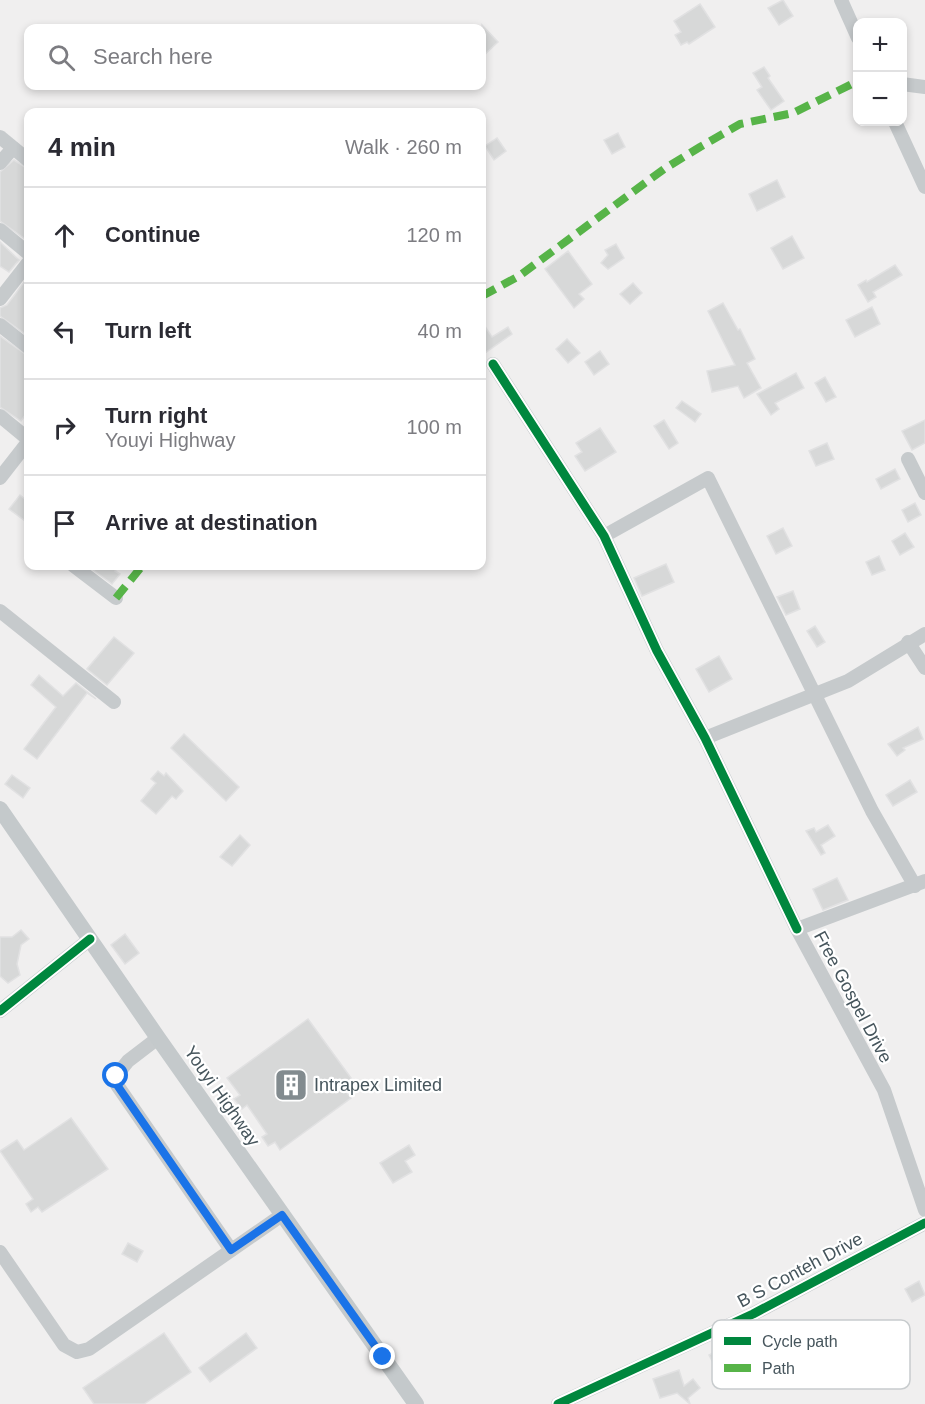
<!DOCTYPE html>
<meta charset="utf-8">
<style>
:root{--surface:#fff;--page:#f2f2f3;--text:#2b2b33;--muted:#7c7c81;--line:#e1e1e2}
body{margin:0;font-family:Arial,sans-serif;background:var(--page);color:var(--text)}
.controls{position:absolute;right:18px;top:18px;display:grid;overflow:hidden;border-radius:12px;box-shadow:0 3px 9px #0003}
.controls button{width:54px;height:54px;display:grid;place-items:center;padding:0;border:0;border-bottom:2px solid var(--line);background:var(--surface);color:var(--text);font:30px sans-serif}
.stop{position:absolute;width:18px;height:18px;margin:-14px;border:4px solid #1a73e8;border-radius:50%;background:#fff}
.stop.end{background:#1a73e8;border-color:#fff;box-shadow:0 2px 6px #0008}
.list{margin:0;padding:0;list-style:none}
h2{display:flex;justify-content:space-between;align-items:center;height:78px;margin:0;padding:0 24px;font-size:26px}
h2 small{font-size:20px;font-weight:400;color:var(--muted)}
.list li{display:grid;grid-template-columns:39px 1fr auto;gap:18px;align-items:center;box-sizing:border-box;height:96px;padding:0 24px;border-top:2px solid var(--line)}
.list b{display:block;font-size:22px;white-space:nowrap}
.list p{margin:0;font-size:20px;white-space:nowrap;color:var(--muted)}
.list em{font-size:20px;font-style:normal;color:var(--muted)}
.icon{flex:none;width:33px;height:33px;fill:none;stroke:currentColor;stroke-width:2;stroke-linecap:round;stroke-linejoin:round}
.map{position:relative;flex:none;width:925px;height:1404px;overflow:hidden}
.search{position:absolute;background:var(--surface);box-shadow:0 3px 9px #0003;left:24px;top:24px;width:462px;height:66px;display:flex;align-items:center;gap:15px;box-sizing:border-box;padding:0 21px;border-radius:12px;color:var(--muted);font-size:22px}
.panel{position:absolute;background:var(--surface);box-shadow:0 3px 9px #0003;left:24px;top:108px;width:462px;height:462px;border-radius:12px}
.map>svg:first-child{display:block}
.building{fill:#d7d8d8;stroke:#e1e1e2;stroke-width:1.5}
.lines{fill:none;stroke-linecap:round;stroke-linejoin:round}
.minor{stroke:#c6cacc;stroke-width:14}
.major{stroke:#c4c9cb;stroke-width:16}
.quiet{stroke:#57b448;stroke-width:8;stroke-dasharray:15 8;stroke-linecap:butt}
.cycleway-casing{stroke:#fff;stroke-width:13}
.cycleway{stroke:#00873e;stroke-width:9}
.route{stroke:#1a73e8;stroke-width:8}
.labels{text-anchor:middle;stroke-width:4.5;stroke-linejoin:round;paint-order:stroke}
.street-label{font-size:18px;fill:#46555c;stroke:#fff}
.poi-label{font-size:18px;fill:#46555c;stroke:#fff;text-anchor:start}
.key{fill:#fff;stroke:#c8ccce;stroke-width:1.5}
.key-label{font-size:16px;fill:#46555c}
</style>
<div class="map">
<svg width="925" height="1404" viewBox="0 0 925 1404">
<rect width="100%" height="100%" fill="#f0efef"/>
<g class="building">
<polygon points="783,0 793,16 779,25 768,8"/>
<polygon points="700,4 715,27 689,44 687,42 681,45 675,35 681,32 674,21"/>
<polygon points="482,25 498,42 482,57"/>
<polygon points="764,67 770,76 768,78 784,101 771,110 757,90 762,87 753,73"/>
<polygon points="618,133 625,147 612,154 604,140"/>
<polygon points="497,138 506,151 494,160 485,146"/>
<polygon points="14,160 28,169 28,241 0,221 0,172"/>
<polygon points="777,180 785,197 757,211 749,194"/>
<polygon points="792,236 804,258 783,269 771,248"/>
<polygon points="0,242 19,260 9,272 0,266"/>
<polygon points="616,244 624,258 608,269 601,263 608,255 605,250"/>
<polygon points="568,251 592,284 579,294 584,299 574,308 545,269"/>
<polygon points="895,265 902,275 873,292 876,297 868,302 858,285 866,280 867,282"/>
<polygon points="28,277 28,336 0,316 0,308 7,305"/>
<polygon points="633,283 642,293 630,304 620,294"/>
<polygon points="723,303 738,330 740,329 755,359 747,363 761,388 744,398 738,386 712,392 707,371 735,365 708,311"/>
<polygon points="872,307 880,324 855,337 846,320"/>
<polygon points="482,322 492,337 508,327 512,334 482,355"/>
<polygon points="0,336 28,356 28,403 25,408 28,411 21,421 0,407"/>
<polygon points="567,339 580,353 568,363 556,349"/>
<polygon points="600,351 609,364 594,375 585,362"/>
<polygon points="796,373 804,388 775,403 779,409 771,415 757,394"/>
<polygon points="825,377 836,397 826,402 815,383"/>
<polygon points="682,401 701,414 695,422 676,408"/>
<polygon points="664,420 678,443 669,449 654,426"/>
<polygon points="925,420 925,443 912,450 902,431"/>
<polygon points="600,428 616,452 585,471 575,456 582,452 576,443"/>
<polygon points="827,443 834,459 816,466 809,451"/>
<polygon points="895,469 900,479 881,489 876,479"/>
<polygon points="20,495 28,502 28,523 9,509"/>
<polygon points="915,503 921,515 908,522 902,510"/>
<polygon points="783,528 792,546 776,554 767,536"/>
<polygon points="905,533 914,547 900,555 892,541"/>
<polygon points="879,556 885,570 872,575 866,562"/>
<polygon points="666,564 674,582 642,596 634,578"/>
<polygon points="88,566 119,566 115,571 120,574 112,584"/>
<polygon points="793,591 800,609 786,615 777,597"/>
<polygon points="815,626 825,642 817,647 807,631"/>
<polygon points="114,637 134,653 107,685 87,669"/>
<polygon points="719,656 732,679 709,692 696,669"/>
<polygon points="39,675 63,696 76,683 96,699 87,693 37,759 24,749 56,707 31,685"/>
<polygon points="918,727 923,739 903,748 905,750 897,756 888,744"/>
<polygon points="184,734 239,787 226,801 171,748"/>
<polygon points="158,771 164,776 166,773 183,791 176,799 172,796 156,814 141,801 156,783 151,779"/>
<polygon points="12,775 30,788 23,798 5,784"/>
<polygon points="910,780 917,792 893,806 886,795"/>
<polygon points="828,825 835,836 821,845 825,853 821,855 806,831 814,828 816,832"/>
<polygon points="240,835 250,845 232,866 220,857"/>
<polygon points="837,878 848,900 823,910 813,889"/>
<polygon points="21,930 29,939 21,945 17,964 20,975 8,983 0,976 0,937 12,937"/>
<polygon points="125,934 139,953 125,964 111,945"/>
<polygon points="308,1019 354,1082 344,1089 351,1098 280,1150 275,1142 268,1146 262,1137 267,1134 247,1105 242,1109 234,1099 240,1095 227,1078"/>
<polygon points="71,1118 108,1169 42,1212 38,1207 31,1212 26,1204 33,1199 0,1151 17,1140 24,1150"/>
<polygon points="409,1145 415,1155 405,1161 412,1172 393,1183 380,1163"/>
<polygon points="128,1243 143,1251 137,1262 122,1254"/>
<polygon points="919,1281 925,1295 912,1302 905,1289"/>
<polygon points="164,1333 191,1372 144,1404 94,1404 83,1388"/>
<polygon points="246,1333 257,1348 210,1382 199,1368"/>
<polygon points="724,1347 727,1353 737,1349 747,1367 722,1380 709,1355"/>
<polygon points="679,1370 684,1386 693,1379 700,1388 688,1398 690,1404 677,1393 660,1398 653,1379"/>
</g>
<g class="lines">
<g class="minor">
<polyline points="841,0 858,38"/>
<polyline points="902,84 925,87"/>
<polyline points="895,122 925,187"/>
<polyline points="0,137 28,160"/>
<polyline points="0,163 13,148"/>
<polyline points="0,230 28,253"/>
<polyline points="0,299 28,263"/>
<polyline points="0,325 28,347"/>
<polyline points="493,364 604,536 657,651 705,738 797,929"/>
<polyline points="0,416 28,439"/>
<polyline points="908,459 925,493"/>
<polyline points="0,478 28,442"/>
<polyline points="604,536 708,478 872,811 915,886"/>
<polyline points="74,566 116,598"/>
<polyline points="0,611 114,702"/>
<polyline points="908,642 925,668"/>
<polyline points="705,738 848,681 925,634"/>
<polyline points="925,881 797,929 884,1090 925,1210"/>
<polyline points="0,1011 90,939"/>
<polyline points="158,1038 128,1061 116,1076 117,1085 231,1250"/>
<polyline points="0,1252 64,1345 77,1352 89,1349 282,1215"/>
<polyline points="558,1404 753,1314 925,1223"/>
</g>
<polyline class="major" points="0,809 158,1038 416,1404"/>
<g class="quiet">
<polyline points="482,296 519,276 664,169 700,147 740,124 793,113 858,81"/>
<polyline points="116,598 142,566"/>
</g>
<g class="cycleway-casing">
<g id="cycleway">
<polyline points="493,364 604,536 657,651 705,738 797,929"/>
<polyline points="0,1011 90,939"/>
<polyline points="558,1404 753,1314 925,1223"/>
</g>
</g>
<use href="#cycleway" class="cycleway"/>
</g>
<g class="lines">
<polyline class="route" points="116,1076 117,1085 231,1250 282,1215 383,1357"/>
</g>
<defs>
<g id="building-square" transform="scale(1.725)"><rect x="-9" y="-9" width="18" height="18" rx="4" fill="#828b8f" stroke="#fff"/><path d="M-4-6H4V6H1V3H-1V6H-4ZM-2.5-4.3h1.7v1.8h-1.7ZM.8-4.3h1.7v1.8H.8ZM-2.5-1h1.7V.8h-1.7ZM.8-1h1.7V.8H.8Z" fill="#fff"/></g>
</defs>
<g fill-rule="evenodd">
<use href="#building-square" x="291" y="1085"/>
</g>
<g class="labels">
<g class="street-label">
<text transform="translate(853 997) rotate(62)" y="6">Free Gospel Drive</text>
<text transform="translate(222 1096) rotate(55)" y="6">Youyi Highway</text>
<text transform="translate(800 1270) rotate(-28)" y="6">B S Conteh Drive</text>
</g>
<g class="poi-label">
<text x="314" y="1091">Intrapex Limited</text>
</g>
</g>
<rect x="712" y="1320" width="198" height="69" rx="9" class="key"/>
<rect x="724" y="1337" width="27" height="8" fill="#00873e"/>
<rect x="724" y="1364" width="27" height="8" fill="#57b448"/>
<g class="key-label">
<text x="762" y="1347">Cycle path</text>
<text x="762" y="1374">Path</text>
</g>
</svg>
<div class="controls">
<button>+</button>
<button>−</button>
</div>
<div class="stop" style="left:116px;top:1076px"></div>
<div class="stop end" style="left:383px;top:1357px"></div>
<div class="search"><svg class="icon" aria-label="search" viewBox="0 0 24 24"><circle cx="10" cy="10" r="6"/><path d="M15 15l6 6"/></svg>Search here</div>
<section class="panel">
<h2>4 min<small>Walk · 260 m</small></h2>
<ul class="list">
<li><svg class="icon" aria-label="ahead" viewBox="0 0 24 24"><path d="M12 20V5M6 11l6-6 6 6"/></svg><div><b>Continue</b></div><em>120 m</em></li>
<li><svg class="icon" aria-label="left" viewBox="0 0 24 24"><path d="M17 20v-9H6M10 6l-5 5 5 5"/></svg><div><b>Turn left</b></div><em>40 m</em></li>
<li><svg class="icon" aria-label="right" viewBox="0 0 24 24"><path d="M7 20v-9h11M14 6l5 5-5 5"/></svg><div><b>Turn right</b><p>Youyi Highway</p></div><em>100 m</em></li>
<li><svg class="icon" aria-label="arrive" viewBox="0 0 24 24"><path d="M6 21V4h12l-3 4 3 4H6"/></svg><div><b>Arrive at destination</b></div></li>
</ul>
</section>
</div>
